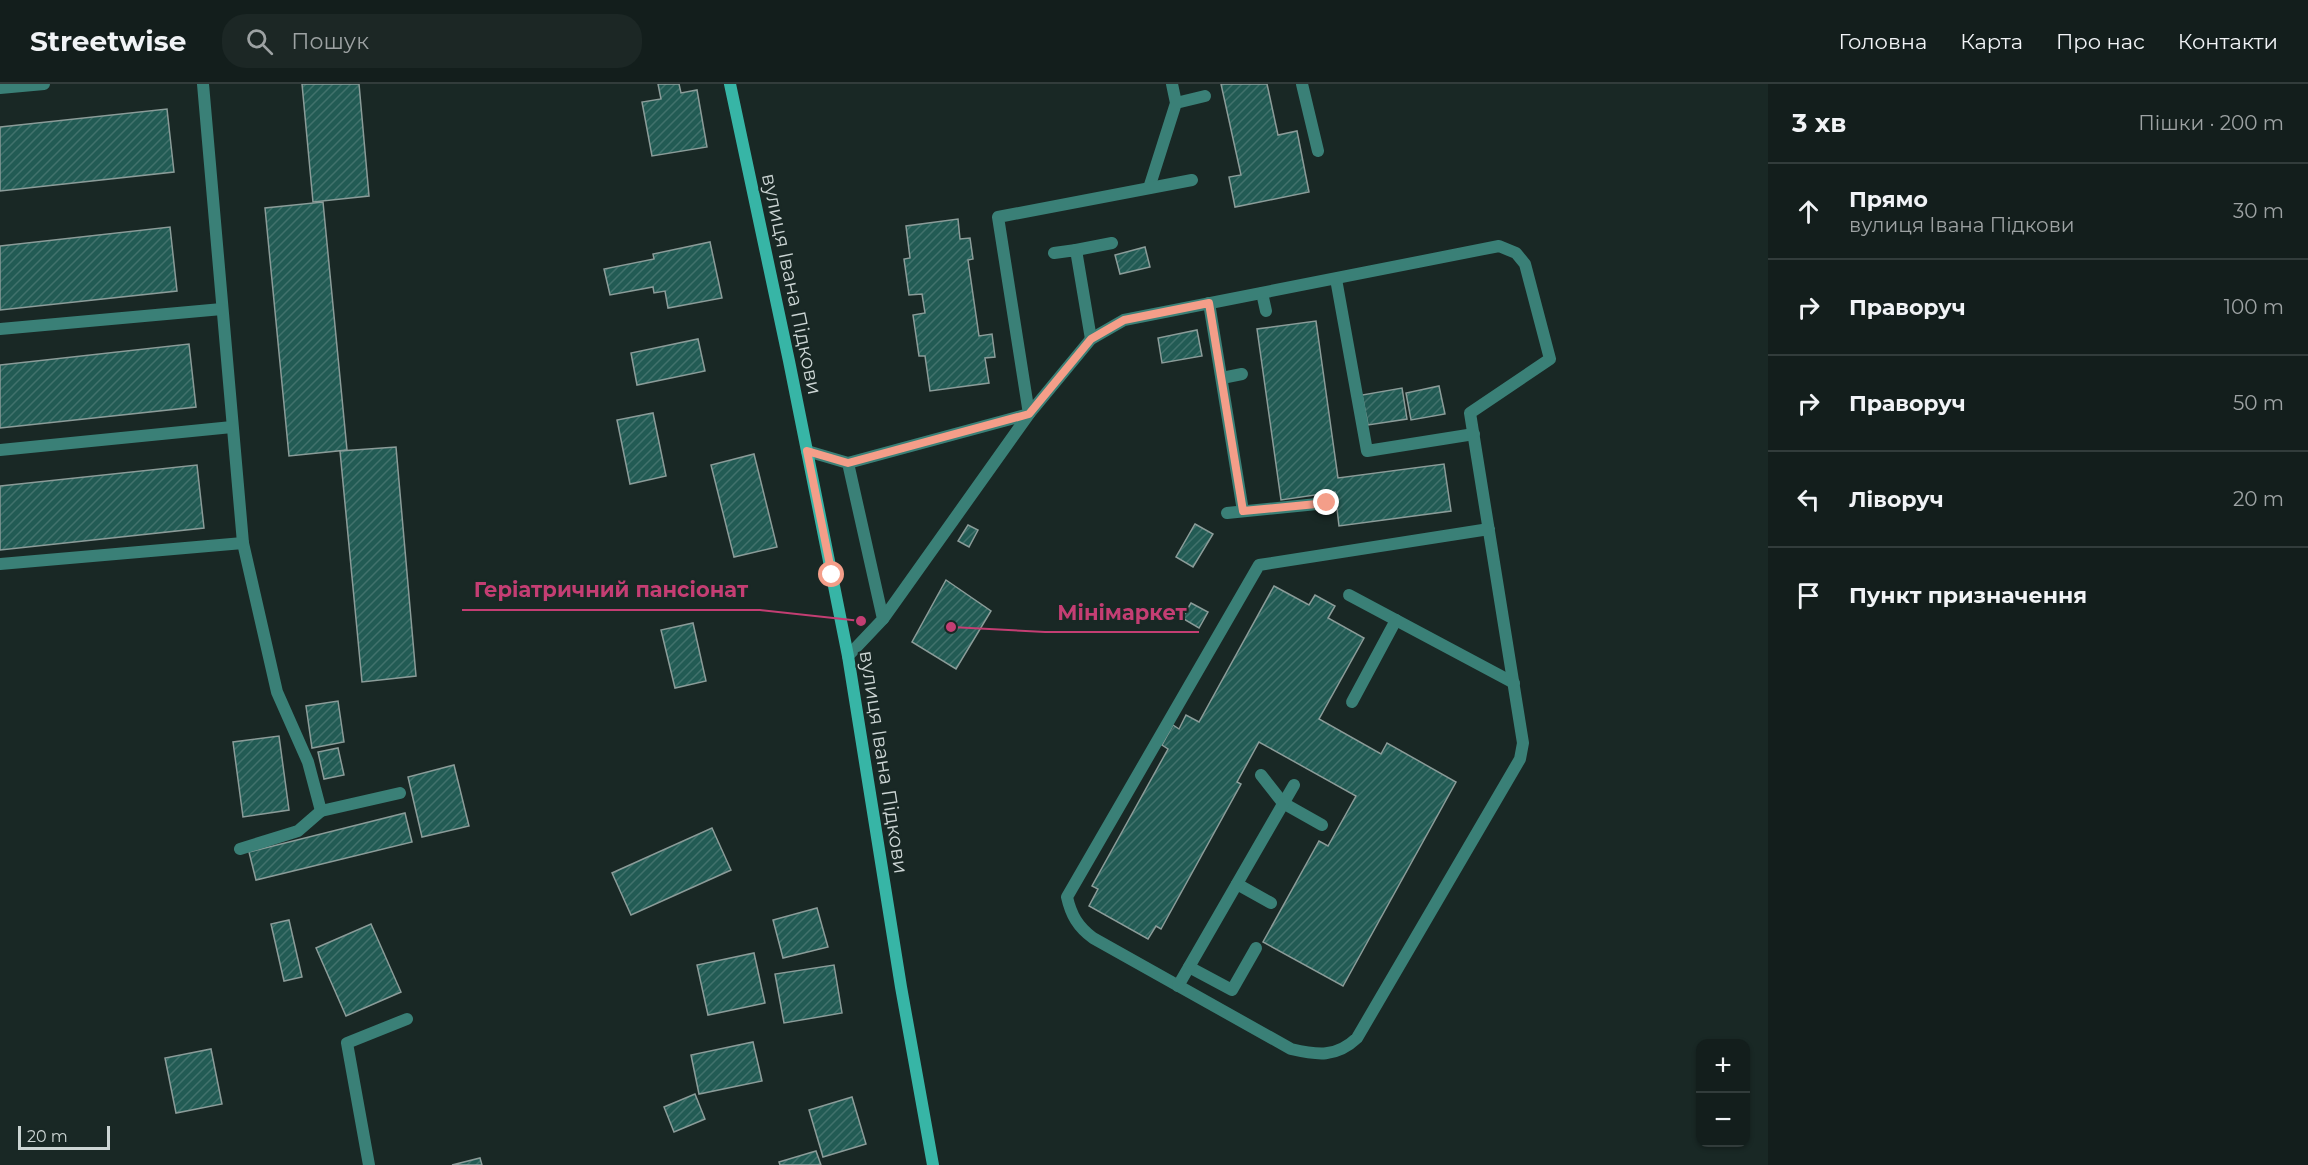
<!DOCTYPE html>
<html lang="uk">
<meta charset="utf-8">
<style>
:root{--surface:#131e1c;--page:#1c2725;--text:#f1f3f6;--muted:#9da2a3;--line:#323c3b}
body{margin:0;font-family:Montserrat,sans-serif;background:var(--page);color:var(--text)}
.controls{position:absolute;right:18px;bottom:18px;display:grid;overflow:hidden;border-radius:12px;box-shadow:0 2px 4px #0004}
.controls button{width:54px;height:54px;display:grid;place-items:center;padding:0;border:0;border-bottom:2px solid var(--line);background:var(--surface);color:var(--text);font:30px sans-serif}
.scale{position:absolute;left:18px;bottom:15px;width:92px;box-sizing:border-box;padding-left:6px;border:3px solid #ccd5d4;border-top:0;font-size:16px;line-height:21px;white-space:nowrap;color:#ccd5d4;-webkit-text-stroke:4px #192825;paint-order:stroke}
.stop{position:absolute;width:18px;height:18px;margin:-14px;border:4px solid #f49e89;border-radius:50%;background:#fff}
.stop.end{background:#f49e89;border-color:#fff;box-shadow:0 2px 6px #0008}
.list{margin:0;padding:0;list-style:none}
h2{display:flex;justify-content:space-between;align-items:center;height:78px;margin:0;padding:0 24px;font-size:26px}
h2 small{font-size:20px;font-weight:400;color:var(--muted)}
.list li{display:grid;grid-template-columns:39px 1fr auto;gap:18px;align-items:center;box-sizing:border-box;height:96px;padding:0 24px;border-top:2px solid var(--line)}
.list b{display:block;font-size:22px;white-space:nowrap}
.list p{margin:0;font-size:20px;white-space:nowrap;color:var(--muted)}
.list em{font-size:20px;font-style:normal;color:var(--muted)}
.icon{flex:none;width:33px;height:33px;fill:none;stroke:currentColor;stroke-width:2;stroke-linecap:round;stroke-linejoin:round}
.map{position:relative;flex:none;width:1768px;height:1081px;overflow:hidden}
header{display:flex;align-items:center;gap:36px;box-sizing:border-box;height:84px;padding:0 30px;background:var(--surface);border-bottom:2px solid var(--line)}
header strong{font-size:28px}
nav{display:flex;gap:33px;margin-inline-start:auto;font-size:21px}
.search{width:420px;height:54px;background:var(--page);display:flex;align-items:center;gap:15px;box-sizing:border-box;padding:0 21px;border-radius:24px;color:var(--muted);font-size:22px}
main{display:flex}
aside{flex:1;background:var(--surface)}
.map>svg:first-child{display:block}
.building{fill:url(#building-hatch);stroke:#8b9c99;stroke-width:1.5}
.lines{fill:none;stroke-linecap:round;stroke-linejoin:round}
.lane{stroke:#3a8077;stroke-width:12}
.street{stroke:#3a8077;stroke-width:12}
.secondary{stroke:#37b5a6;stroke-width:12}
.route{stroke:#f49e89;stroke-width:8}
.labels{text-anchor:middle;stroke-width:4.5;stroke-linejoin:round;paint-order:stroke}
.street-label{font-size:20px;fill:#ccd5d4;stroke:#192825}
.leader{fill:none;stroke:#c43e73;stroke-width:2}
.callout-dot{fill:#c43e73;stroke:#192825;stroke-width:2}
.callout-label{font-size:21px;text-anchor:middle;font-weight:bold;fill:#c43e73;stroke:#192825;stroke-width:4.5;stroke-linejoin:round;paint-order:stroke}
</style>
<header>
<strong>Streetwise</strong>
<div class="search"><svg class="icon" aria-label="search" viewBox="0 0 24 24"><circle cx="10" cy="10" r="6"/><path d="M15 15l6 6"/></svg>Пошук</div>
<nav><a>Головна</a><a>Карта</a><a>Про нас</a><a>Контакти</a></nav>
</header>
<main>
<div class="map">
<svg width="1768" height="1081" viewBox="0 0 1768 1081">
<defs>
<pattern id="building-hatch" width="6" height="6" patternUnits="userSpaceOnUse" patternTransform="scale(1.5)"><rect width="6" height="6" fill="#225b54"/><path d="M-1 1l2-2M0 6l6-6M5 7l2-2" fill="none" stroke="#41726c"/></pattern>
</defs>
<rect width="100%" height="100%" fill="#192825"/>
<g class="building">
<polygon points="302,0 359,0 369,112 313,118"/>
<polygon points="658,0 679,0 681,9 697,6 707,63 652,72 642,18 661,15"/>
<polygon points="1221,0 1267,0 1278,51 1297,47 1309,108 1235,123 1229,93 1241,91"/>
<polygon points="167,25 174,88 0,107 0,43"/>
<polygon points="323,118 347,366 289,372 265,124"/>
<polygon points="958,135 960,155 970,154 973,175 968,176 979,252 992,250 995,273 985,274 989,299 930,307 925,272 919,272 913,231 925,229 922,210 909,211 904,175 910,174 906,142"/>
<polygon points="170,143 177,207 0,226 0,162"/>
<polygon points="710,158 722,214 668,224 665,207 654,209 653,203 610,211 604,185 654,175 653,170"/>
<polygon points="1145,163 1150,183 1120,190 1115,171"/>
<polygon points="1316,237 1338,394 1444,380 1451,427 1339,442 1335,408 1281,416 1257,245"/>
<polygon points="1197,246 1202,272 1162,279 1158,254"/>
<polygon points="698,255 705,287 637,301 631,269"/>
<polygon points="189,260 196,323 0,344 0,281"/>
<polygon points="1439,302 1445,330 1411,336 1406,309"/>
<polygon points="1402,304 1407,335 1368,341 1362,311"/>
<polygon points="653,329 666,392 630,400 617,336"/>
<polygon points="396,363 416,592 362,598 340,367"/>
<polygon points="754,370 777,463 734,473 711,381"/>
<polygon points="197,381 204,444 0,466 0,402"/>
<polygon points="1195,440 1213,450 1193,483 1176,473"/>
<polygon points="968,441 978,446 969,463 958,457"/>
<polygon points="946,496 991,527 956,585 912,558"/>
<polygon points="1274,502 1309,521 1315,511 1335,522 1328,534 1364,554 1319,635 1381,670 1387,659 1456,698 1343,902 1263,858 1319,757 1328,762 1356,712 1259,658 1237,698 1241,700 1161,845 1156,842 1148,855 1089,822 1098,805 1092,802 1168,665 1162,661 1173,641 1179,645 1186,631 1199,638"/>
<polygon points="1191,519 1208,528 1199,544 1182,534"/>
<polygon points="693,539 706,597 675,604 661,546"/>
<polygon points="338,617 344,658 312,664 306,622"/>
<polygon points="279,652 289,726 243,733 233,658"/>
<polygon points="338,664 344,691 324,695 318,668"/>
<polygon points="454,681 469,742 422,753 408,693"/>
<polygon points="405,729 412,758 256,796 249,768"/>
<polygon points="712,744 731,786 631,831 612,789"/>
<polygon points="817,824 828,863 783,874 773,836"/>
<polygon points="289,836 302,893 284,897 271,840"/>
<polygon points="371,840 401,908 346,932 316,864"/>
<polygon points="754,869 765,919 708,931 697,881"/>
<polygon points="834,881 842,929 784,939 775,890"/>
<polygon points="753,958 762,997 699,1010 691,971"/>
<polygon points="211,965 222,1020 176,1029 165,974"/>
<polygon points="695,1010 705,1035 674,1048 664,1023"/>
<polygon points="852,1013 866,1060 823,1073 809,1026"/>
<polygon points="816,1067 821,1081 780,1081 779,1078"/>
<polygon points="480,1074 482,1081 452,1081"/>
</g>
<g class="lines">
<g class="lane">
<polyline points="203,0 243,459 277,608 308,678 321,727 400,709"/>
<polyline points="1302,0 1318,67"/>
<polyline points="0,4 44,0"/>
<polyline points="1176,19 1205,12"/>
<polyline points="1149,104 1176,19 1172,0"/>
<polyline points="1076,166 1112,159"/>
<polyline points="1054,169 1076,166 1091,255"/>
<polyline points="1336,195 1367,367 1474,350"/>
<polyline points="1262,209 1266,227"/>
<polyline points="1209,219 1243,427"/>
<polyline points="0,245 222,225"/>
<polyline points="1222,294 1242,290"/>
<polyline points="0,366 232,343"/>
<polyline points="807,367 848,379 883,535 848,572"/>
<polyline points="848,379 1029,330 998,133 1192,96"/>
<polyline points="1227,429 1327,419"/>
<polyline points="0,480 243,459"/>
<polyline points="1349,511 1514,599"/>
<path d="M883,535L1029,330L1091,255L1124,236L1499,162L1516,169L1525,180L1550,275L1470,329L1523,659L1520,675L1357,954C1336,974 1317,971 1291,965L1093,854C1078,843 1071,831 1067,813L1259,481L1489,445"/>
<polyline points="1352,618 1396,536"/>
<polyline points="1261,691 1283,719 1322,741"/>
<polyline points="240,765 298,747 321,727"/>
<polyline points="1237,800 1271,819"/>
<polyline points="1189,883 1232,906 1256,864"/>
<polyline points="1178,902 1294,701"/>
</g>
<polyline class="street" points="369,1081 347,959 407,935"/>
<polyline class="secondary" points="730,0 789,277 848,572 901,903 933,1081"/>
</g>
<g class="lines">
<polyline class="route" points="832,491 807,367 848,379 1029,330 1091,255 1124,236 1209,219 1243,427 1327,419"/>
</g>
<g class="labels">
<g class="street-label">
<text transform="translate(792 200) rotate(78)" y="7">вулиця Івана Підкови</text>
<text transform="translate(884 678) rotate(81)" y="7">вулиця Івана Підкови</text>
</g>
</g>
<path class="leader" d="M861 537L760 526H462M951 543L1045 548H1199"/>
<g class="callout-dot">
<circle cx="861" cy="537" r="6"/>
<circle cx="951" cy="543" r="6"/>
</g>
<g class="callout-label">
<text x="611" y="513">Геріатричний пансіонат</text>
<text x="1122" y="536">Мінімаркет</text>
</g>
</svg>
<div class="controls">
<button>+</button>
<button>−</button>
</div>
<div class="scale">20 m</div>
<div class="stop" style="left:832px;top:491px"></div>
<div class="stop end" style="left:1327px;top:419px"></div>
</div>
<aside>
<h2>3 хв<small>Пішки · 200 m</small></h2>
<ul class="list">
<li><svg class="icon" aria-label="ahead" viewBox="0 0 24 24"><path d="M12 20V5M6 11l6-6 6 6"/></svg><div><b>Прямо</b><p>вулиця Івана Підкови</p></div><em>30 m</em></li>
<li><svg class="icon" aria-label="right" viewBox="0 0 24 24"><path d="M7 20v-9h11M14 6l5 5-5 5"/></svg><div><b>Праворуч</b></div><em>100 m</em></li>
<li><svg class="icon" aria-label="right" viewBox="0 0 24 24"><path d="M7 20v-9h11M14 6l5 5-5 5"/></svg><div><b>Праворуч</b></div><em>50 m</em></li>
<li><svg class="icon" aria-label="left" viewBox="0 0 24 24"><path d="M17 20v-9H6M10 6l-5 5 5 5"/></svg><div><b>Ліворуч</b></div><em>20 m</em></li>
<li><svg class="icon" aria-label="arrive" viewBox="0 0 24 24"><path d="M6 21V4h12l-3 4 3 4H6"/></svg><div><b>Пункт призначення</b></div></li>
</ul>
</aside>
</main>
